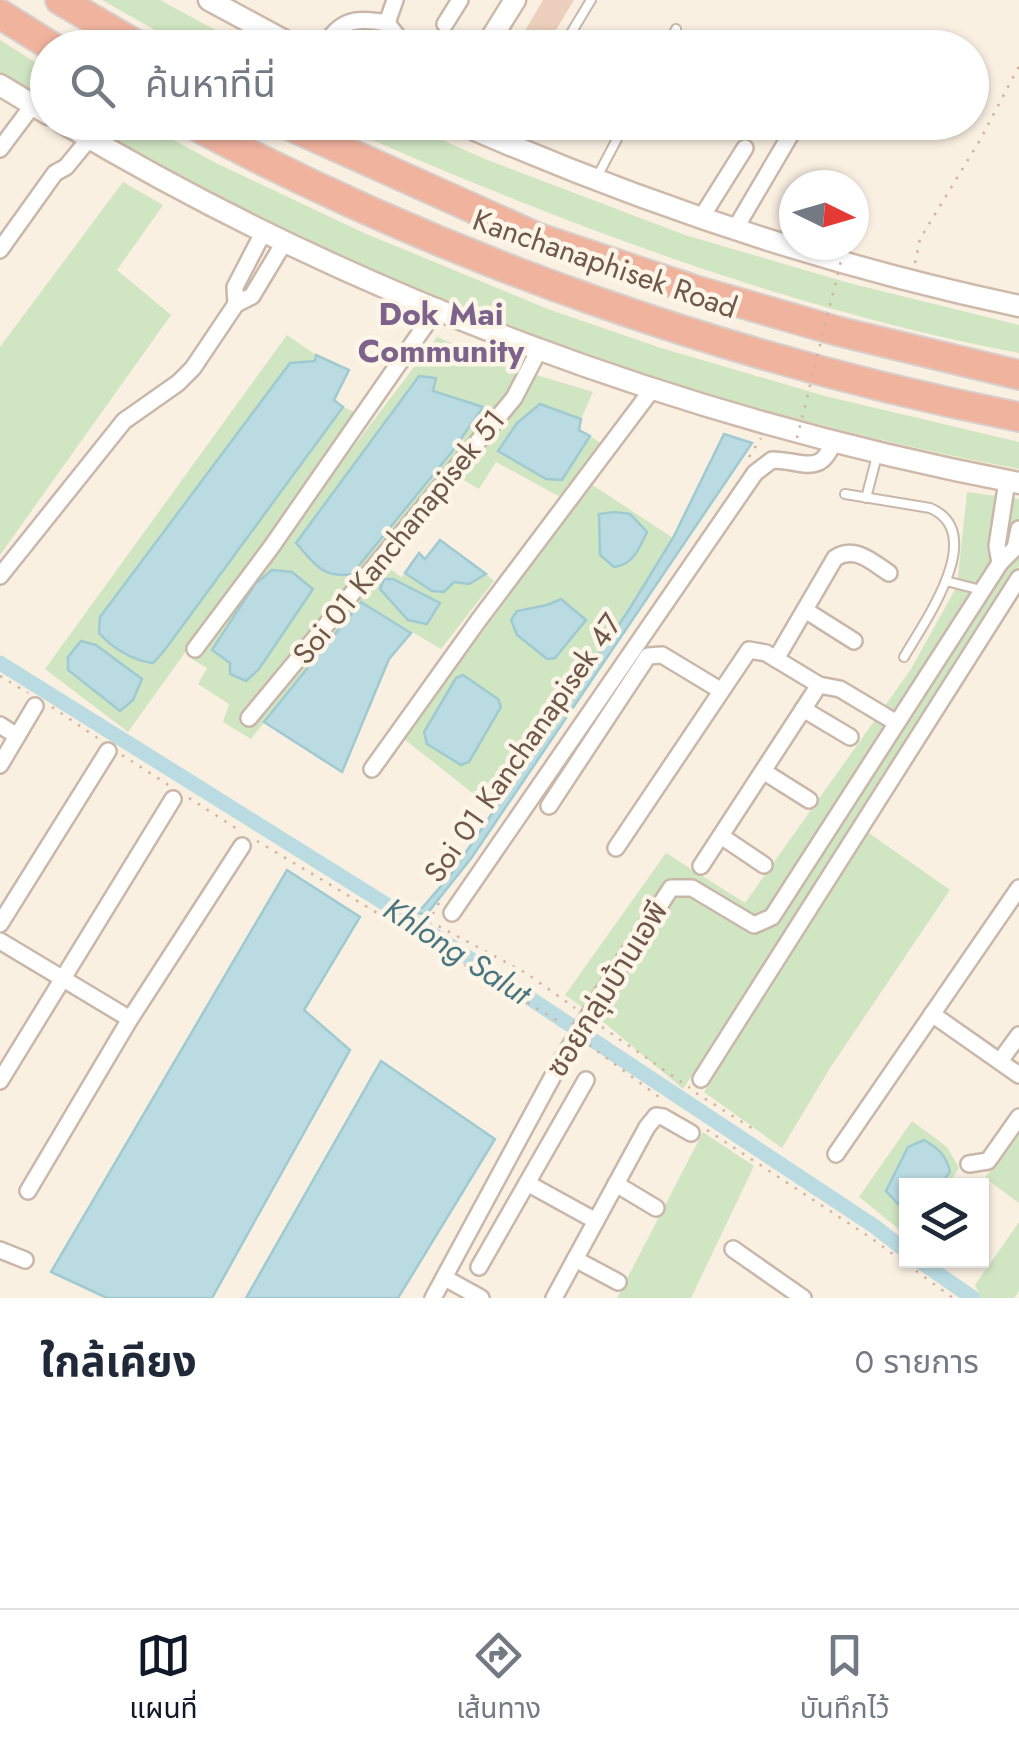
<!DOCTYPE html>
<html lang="th">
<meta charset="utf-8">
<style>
:root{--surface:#fff;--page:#f6f6f7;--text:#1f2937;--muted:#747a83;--line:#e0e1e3;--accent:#111827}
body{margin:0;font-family:Jost,"Noto Sans Thai",sans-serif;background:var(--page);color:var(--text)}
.controls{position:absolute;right:30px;bottom:30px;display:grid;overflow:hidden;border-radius:0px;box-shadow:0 2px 8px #0004}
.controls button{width:90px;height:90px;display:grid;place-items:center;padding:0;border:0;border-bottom:2px solid var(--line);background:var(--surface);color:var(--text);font:50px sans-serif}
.compass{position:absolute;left:779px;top:170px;width:90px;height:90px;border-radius:50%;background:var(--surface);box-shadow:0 2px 8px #0004;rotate:95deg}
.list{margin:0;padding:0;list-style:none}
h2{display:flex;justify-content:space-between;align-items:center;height:130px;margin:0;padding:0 40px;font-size:42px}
h2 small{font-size:32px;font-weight:400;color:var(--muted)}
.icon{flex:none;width:55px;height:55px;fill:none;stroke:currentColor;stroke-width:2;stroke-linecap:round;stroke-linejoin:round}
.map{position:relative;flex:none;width:1019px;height:1298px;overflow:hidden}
.search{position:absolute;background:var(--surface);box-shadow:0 2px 8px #0004;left:30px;right:30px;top:30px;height:110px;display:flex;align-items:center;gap:25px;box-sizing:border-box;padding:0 35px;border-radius:55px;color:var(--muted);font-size:38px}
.sheet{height:310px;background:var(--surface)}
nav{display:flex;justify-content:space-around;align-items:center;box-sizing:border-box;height:140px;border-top:2px solid var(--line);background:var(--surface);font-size:28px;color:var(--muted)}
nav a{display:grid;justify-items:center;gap:5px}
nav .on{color:var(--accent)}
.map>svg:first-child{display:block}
.green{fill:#d0e5c2;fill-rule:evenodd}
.water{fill:#b9dbe1;stroke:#a0cad2;stroke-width:2.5}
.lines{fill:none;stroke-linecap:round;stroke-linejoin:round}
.canal{stroke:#b9dbe1;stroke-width:15}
.building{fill:#eccfbc}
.lane-casing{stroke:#c9b8aa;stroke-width:12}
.street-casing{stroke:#c9b8aa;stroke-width:20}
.secondary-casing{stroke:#cebaaa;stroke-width:25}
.highway-casing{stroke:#d7d0cd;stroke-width:32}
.path{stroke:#d1b3a0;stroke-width:2.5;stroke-dasharray:2.5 8;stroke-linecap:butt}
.lane{stroke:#fff;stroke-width:8}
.street{stroke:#fff;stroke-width:15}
.secondary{stroke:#fff;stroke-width:20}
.highway{stroke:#efb39e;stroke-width:28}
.street-bridge-casing{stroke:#c9b8aa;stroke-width:20;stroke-linecap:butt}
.path-bridge{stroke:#d1b3a0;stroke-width:2.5;stroke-dasharray:2.5 8;stroke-linecap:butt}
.street-bridge{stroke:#fff;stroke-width:15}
.labels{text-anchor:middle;stroke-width:9;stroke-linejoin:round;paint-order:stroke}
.street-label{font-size:30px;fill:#6f584b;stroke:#fdf5e7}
.neighbourhood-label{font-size:32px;font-weight:bold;fill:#7d638b;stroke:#fdf5e7}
.water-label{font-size:32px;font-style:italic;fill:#477680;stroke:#fdf5e7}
</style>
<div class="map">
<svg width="1019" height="1298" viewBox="0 0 1019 1298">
<rect width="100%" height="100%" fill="#faf0e2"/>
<g class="green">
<polygon points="102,0 160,0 247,47 185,47"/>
<polygon points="0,40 47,70 47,102 0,76"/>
<path d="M84,123H142L216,163L364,233L548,309L661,348L825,396L1019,442V469C784,425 551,352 333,253C248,214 166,168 84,123Z"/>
<path d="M333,123H404L485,159L685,235L849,283L1019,325V353C784,309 551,219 333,123Z"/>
<polygon points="123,182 163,205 117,270 171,315 0,555 0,347"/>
<polygon points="287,335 316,355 315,361 290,363 100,617 153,663 343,407 357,413 128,732 45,669"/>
<path d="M437,337L520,370L593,392L581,419L540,404L562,480L590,436L602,444L562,498L496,462L479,489L458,477L388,567L401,577L405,573L433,591L444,592L454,582L470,584L486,574L494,581L441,649L361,602L251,739L223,722L229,704L198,684L207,668L192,659ZM433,391L482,407L297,542ZM273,570L292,572L259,669L246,680L230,674V663L255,584ZM393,579L439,603L427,624L409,620L380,589Z"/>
<polygon points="591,484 673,538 630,608 494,810 404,739"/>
<polygon points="967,492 1019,499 1019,566 683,1089 607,1025 565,995 666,853 745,903 911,669 957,586"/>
<polygon points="866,831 950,890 830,1068 782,1148 704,1092"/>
<polygon points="912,1121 947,1147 959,1168 948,1185 940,1185 949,1172 924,1140 899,1205 906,1208 906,1235 859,1197"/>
<polygon points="1019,1130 1019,1203 985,1178"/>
<polygon points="703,1132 754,1166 691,1298 617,1298"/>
<polygon points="1019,1222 1019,1291 1014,1298 981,1298 975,1285"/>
</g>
<g class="water">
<path d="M316,355L349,370L334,400L343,407L164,651L153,663C133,661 111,647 99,633L100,617L290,363L315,361Z"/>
<path d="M419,376L436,378L433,391L483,407L451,453L352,574C322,579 314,563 296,543Z"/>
<polygon points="540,404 581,419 579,430 590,436 562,480 546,479 498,451 517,423"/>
<polygon points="724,434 752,443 472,857 426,915 414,912 423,907 452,873 630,608 673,538"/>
<path d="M614,512L630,514L647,532C639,548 634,565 614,567L600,555L599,514Z"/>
<polygon points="440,540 486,574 469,584 454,582 444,592 432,591 405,573 419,553 425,559"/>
<polygon points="272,570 292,572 313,589 259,669 246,681 230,674 230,663 212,650 255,584"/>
<polygon points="384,579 393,579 440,603 427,624 408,620 380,589"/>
<polygon points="561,599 586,620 555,658 547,659 517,635 511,620 517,611 547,605"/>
<polygon points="361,602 411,633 389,659 342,772 264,722"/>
<polygon points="81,641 96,645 142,679 133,700 120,711 68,670 68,657"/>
<polygon points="463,675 498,699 501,707 469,762 461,765 427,744 424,732 456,678"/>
<polygon points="287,870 360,917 304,1010 350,1050 212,1298 107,1298 51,1272"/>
<polygon points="381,1061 495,1139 398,1298 246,1298"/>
<path d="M924,1140C938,1148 947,1156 950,1172L940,1185L906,1186V1208L899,1205L886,1191L908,1147Z"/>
</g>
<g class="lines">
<g class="canal">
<polyline points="0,663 416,923 874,1226 906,1251"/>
<polyline points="918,1260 973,1298"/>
</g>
</g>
<polygon class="building" points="543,0 574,0 545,48 515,48"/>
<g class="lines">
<g class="lane-casing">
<g id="lane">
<polyline points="562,48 591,0"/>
<polyline points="666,48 676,29"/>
<polyline points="597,177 626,122"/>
<path d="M845,494L930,508C989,533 924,622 904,657"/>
<polyline points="866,498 877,456"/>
<polyline points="946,581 981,590"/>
</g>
</g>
<g class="street-casing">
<g id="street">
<polyline points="387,23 395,0"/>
<polyline points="445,24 460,0"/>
<path d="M323,48C340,19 356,17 387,23L401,41L402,48"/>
<polyline points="0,149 33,105"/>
<polyline points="701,218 745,148"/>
<polyline points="735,229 798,122"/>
<polyline points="0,250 55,173 66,167 89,139"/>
<polyline points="236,304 235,287 264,231"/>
<polyline points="1000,563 997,546 1007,481"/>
<polyline points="0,576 124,421 178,383 193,368 236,304 252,296 285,241"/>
<polyline points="805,610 854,641"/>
<polyline points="195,649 272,546 438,307"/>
<path d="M776,659L835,558C855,545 872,562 889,573"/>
<polyline points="803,709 850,737"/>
<polyline points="249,718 514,398 540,348"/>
<polyline points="0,725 17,736"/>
<polyline points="0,765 35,706"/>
<polyline points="372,769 478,621 654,387"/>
<polyline points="763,771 809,800"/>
<polyline points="549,806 648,656 662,655 720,690"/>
<polyline points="721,836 764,865"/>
<polyline points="616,848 749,650 766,653 819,685 840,689 895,722"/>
<polyline points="701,866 819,685"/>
<path d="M452,913L755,473L772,460C802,460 821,478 834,440"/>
<polyline points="0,924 108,751"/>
<polyline points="0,941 130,1019"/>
<polyline points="603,992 671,888 692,888 754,925 772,917 1000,563 1015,548 1019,529"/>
<polyline points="932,1014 1019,1075"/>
<polyline points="1000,1061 1019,1035"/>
<polyline points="701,1079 1019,578"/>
<polyline points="0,1081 173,799"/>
<polyline points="836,1154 1019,888"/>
<polyline points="969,1164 988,1161 1019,1117"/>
<polyline points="527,1183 596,1221"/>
<polyline points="616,1184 656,1208"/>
<polyline points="28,1191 130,1019 242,846"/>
<polyline points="733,1249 803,1298"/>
<polyline points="0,1250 25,1260"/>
<polyline points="575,1259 618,1282"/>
<polyline points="479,1267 586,1080"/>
<polyline points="445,1278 481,1298"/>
<polyline points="433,1298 561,1061"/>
<polyline points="554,1298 647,1127 656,1116 663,1117 691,1133"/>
</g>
</g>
<g class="secondary-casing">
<g id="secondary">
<polyline points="209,0 298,48"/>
<polyline points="485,48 515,0"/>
<polyline points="0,85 48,114"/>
<path d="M62,122C354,297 685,419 1019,483"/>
<path d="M457,122C638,202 825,265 1019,306"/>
</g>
</g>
<g class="highway-casing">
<g id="highway">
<polyline points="60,0 142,48"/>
<polyline points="0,14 54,48"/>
<path d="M188,122C445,260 732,360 1019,417"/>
<polyline points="281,122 539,238 695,290 837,331 1019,375"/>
</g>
</g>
<g class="path">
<polyline points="915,263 920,239 980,140 1019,66"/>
<polyline points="749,457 761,438"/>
<polyline points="0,676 28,693"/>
<polyline points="52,707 99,739"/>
<polyline points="122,755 170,786"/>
<polyline points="189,798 242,832"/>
<polyline points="257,841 563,1024"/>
<polyline points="439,903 429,921 526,973 575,1008"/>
<polyline points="602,1027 690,1088"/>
<polyline points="589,1045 663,1100"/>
<polyline points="696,1093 758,1132"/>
<polyline points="707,1130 871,1238 953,1298"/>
</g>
<use href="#lane" class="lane"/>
<use href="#street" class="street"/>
<use href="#secondary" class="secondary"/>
<use href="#highway" class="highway"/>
<g class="street-bridge-casing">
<polyline id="street-bridge" points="561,1061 603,992"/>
</g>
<polyline class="path-bridge" points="797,438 845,245"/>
<use href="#street-bridge" class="street-bridge"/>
</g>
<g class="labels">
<g class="street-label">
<text transform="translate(605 264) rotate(19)" y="10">Kanchanaphisek Road</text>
<text transform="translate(399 537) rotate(-51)" y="10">Soi 01 Kanchanapisek 51</text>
<text transform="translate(523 748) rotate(-55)" y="10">Soi 01 Kanchanapisek 47</text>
<text transform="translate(607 989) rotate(-58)" y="10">ซอยกลุ่มบ้านเอพี</text>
</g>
<g class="neighbourhood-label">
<text x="441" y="325">Dok Mai<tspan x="441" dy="37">Community</tspan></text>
</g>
<g class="water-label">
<text transform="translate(457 951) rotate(33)" y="11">Khlong Salut</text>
</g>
</g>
</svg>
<div class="controls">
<button><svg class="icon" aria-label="layers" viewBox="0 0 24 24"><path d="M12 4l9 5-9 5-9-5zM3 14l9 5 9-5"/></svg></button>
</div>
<svg class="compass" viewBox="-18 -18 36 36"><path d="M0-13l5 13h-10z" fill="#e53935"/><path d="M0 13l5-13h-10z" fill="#747a83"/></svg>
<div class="search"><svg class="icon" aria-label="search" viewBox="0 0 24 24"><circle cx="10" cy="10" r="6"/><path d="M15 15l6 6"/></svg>ค้นหาที่นี่</div>
</div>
<section class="sheet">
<h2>ใกล้เคียง<small>0 รายการ</small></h2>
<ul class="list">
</ul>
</section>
<nav>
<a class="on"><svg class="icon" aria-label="map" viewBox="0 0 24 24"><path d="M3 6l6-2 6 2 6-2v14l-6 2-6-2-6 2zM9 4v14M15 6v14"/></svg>แผนที่</a>
<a><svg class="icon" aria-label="directions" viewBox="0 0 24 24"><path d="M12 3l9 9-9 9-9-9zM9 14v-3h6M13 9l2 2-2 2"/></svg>เส้นทาง</a>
<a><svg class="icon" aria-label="saved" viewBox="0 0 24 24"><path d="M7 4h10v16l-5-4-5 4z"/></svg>บันทึกไว้</a>
</nav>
